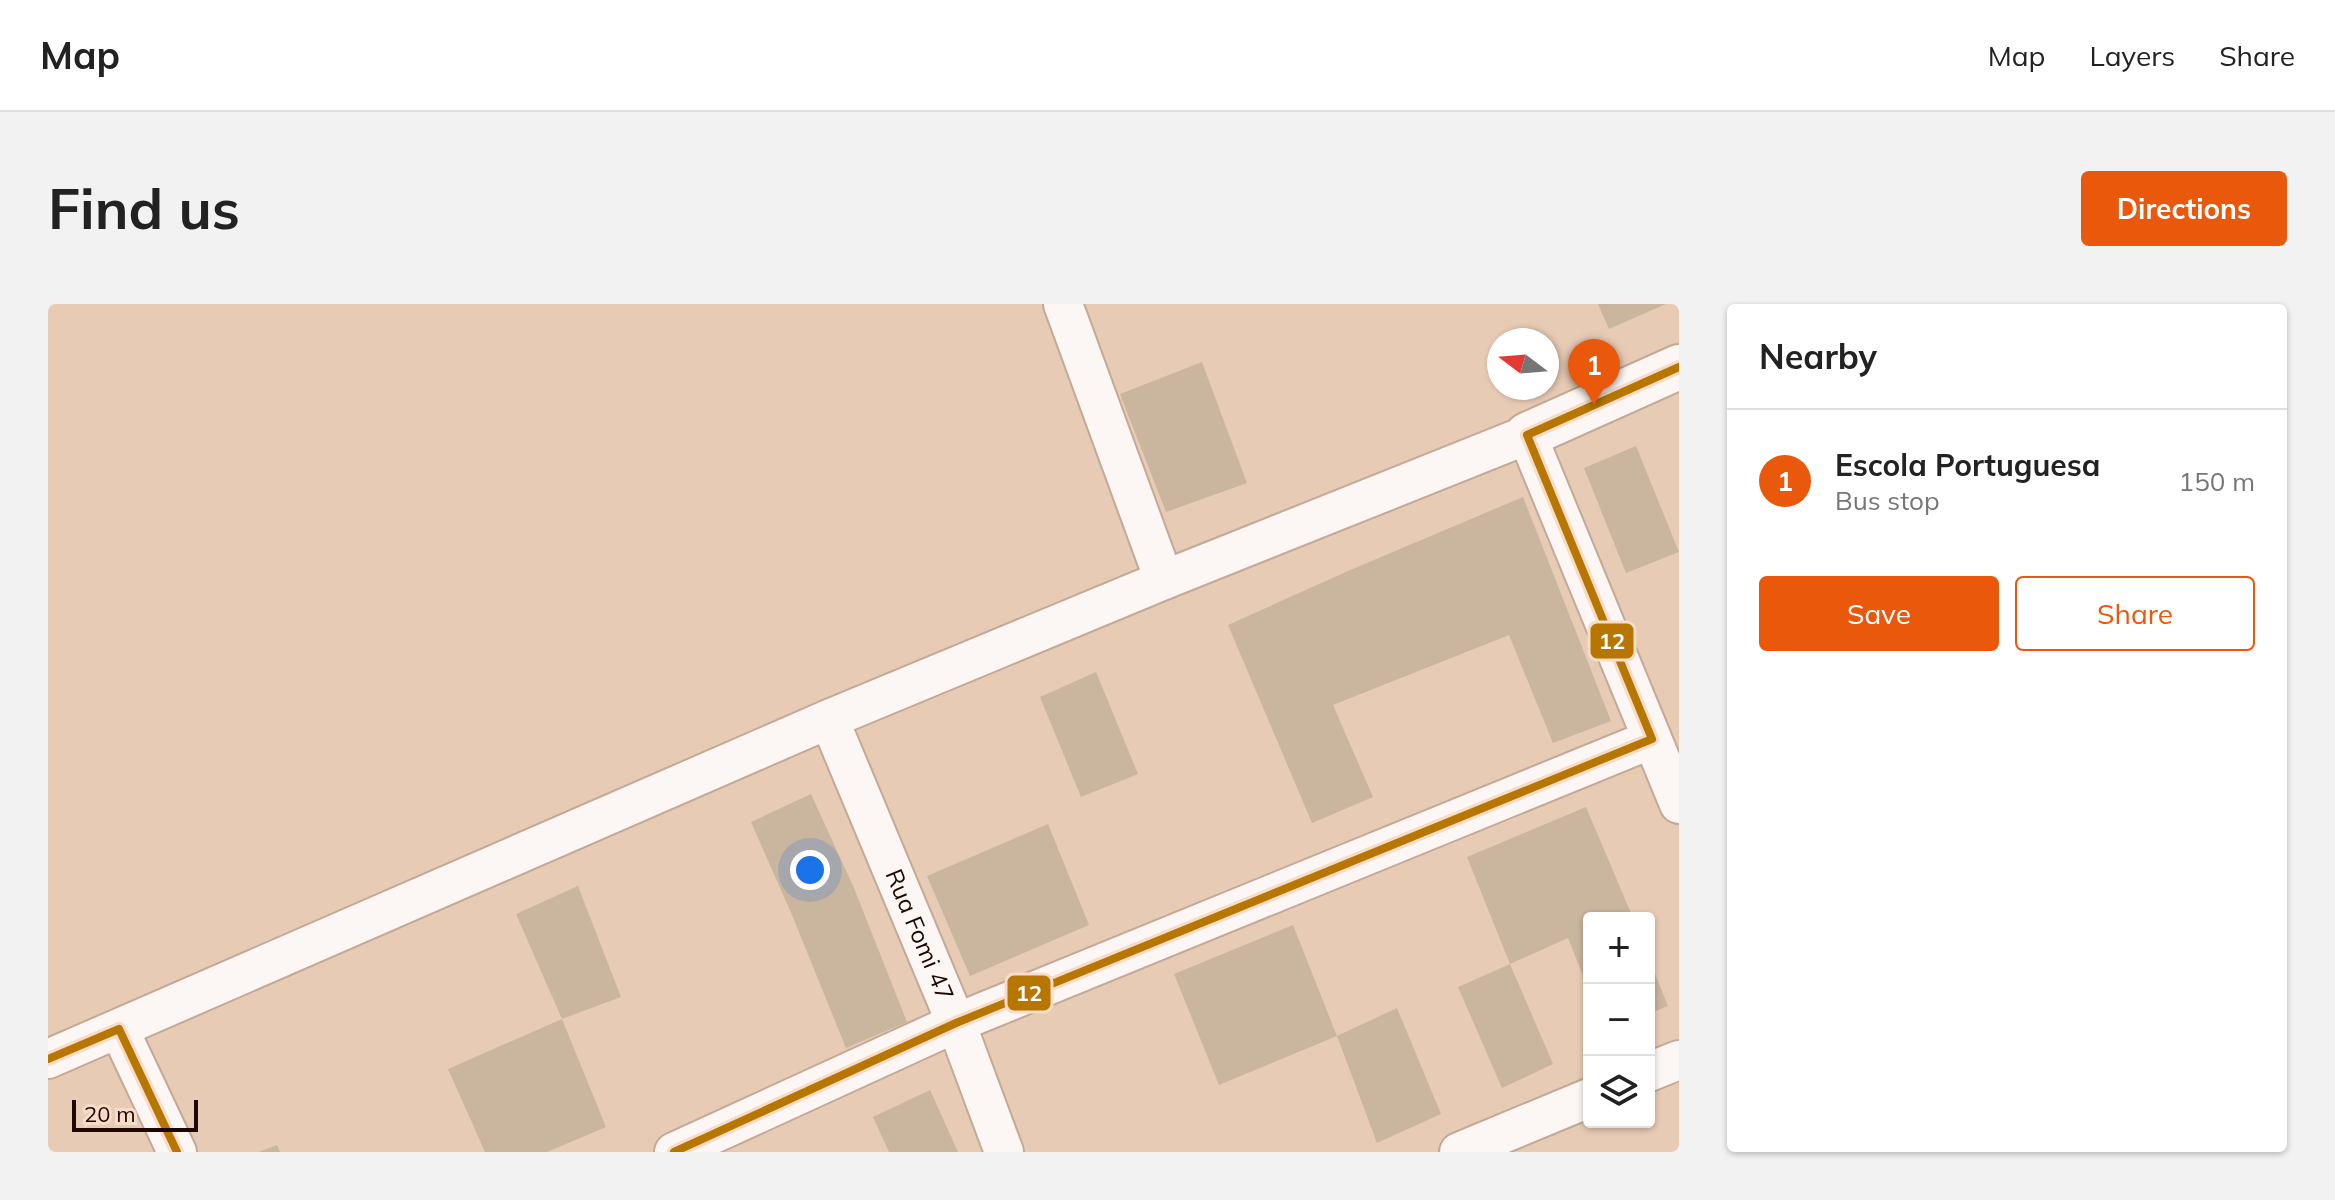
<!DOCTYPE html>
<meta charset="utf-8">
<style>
:root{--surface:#fff;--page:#f2f2f2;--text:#222;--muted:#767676;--line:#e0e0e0;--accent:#ea580c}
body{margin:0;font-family:Mulish,sans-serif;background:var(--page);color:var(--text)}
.controls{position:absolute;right:24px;bottom:24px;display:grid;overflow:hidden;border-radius:8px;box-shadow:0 2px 6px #0004}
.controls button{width:72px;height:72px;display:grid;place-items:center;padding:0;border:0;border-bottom:2px solid var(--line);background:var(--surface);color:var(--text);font:40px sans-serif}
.compass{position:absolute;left:1439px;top:24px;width:72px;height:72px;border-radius:50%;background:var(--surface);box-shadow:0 2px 6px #0004;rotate:286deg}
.scale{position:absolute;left:24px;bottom:20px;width:126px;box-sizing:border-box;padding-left:8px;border:4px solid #1d0700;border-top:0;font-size:22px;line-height:28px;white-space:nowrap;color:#1d0700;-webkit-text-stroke:6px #f7dcc8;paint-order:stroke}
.you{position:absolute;left:762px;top:566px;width:28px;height:28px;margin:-20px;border:6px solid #fff;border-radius:50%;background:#1a73e8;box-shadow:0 0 0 12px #1a73e833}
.badge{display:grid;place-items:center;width:52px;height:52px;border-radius:50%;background:var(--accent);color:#fff;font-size:26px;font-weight:700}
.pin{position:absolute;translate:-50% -66px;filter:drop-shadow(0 2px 4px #0008)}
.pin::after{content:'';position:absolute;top:42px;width:28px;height:24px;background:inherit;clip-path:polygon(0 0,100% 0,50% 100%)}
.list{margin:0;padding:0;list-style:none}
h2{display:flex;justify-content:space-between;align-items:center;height:104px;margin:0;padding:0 32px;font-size:34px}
h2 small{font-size:26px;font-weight:400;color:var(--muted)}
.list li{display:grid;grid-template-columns:52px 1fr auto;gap:24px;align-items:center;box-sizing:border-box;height:144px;padding:0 32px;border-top:2px solid var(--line)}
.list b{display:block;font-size:30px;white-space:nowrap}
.list p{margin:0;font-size:26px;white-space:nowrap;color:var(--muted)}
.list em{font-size:26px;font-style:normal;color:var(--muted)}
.actions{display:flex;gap:16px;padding:24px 32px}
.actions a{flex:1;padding:18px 0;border:2px solid var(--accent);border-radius:8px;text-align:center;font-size:28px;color:var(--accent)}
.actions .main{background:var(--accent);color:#fff}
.icon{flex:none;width:44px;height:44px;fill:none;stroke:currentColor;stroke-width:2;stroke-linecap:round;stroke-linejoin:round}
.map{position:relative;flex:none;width:1631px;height:848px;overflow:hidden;border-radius:8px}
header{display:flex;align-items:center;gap:48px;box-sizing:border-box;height:112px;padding:0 40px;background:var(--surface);border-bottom:2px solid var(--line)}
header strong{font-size:38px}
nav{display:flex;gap:44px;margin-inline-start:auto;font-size:28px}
.intro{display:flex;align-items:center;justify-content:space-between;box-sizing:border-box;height:192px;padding:0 48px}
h1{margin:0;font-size:56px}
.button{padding:20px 36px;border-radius:8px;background:var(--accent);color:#fff;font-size:28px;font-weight:700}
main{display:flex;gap:48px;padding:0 48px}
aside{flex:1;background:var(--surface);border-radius:8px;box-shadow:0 2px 6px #0004}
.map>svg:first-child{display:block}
.building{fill:#cab59e}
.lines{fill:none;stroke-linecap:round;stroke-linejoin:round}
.minor-casing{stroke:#c3a996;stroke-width:42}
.tertiary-casing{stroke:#c3a996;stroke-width:48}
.minor{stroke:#fcf7f4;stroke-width:38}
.tertiary{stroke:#fcf7f4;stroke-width:44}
.bus-1-casing{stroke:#f7dcc8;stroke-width:14}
.bus-1{stroke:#b67600;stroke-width:8}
.labels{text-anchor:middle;stroke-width:7;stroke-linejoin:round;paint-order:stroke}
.street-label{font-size:24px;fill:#1d0700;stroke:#f7dcc8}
.line-badge{stroke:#f7dcc8;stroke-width:3}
.badge-label{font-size:22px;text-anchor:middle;font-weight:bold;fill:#fff}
</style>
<header>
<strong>Map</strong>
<nav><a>Map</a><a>Layers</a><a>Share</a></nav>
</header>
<div class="intro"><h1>Find us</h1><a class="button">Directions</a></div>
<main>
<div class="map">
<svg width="1631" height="848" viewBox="0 0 1631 848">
<rect width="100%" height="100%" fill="#e8cbb5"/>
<g class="building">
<polygon points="1550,0 1618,0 1561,25"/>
<polygon points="1154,58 1199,179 1118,208 1072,90"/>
<polygon points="1588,142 1631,248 1578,269 1536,164"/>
<polygon points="1475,193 1563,417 1505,439 1461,331 1285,401 1325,493 1264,519 1180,321 1300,267"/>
<polygon points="1048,368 1090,470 1033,493 992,393"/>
<polygon points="763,490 806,584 859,718 798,744 744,611 703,518"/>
<polygon points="1538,503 1585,614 1541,614 1541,687 1520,634 1462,660 1419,553"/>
<polygon points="1000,520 1041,621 922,672 879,572"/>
<polygon points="530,582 573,693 514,715 468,610"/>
<polygon points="1245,621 1289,732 1171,781 1126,670"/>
<polygon points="1601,655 1620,702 1601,710"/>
<polygon points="1462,660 1505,760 1454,784 1410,683"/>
<polygon points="1349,704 1393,810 1329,839 1289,732"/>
<polygon points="514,715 558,823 499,848 437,848 400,765"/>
<polygon points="882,786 910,848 841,848 825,813"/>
<polygon points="229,841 232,848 211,848"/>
</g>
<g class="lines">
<g class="minor-casing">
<g id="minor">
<polyline points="1015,0 1116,276"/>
<path id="s1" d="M781,415L908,719L956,848"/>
<polyline points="71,725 129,848"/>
<polyline points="0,755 781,415 1116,276 1479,131 1631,500"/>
<polyline points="1601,768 1631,756"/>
<polyline points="626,848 908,719 1604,435"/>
<polyline points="1411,848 1541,794"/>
</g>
</g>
<g class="tertiary-casing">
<polyline id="tertiary" points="1479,131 1631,63"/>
</g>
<use href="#minor" class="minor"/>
<use href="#tertiary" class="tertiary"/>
<g class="bus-1-casing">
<g id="bus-1">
<polyline points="0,755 71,725 129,848"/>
<polyline points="626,848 908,719 1604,435 1479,131 1631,63"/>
</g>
</g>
<use href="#bus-1" class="bus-1"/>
</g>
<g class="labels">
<g class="street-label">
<text dy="8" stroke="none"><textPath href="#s1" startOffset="234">Rua Fomi 47</textPath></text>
</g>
</g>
<g class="line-badge">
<rect x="1541" y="318" width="46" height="38" rx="8" fill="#b67600"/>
<rect x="958" y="670" width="46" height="38" rx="8" fill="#b67600"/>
</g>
<g class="badge-label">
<text x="1564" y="345">12</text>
<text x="981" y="697">12</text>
</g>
</svg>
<div class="controls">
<button>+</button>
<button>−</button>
<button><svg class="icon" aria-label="layers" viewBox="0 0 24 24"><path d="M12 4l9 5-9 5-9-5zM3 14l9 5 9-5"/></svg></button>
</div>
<svg class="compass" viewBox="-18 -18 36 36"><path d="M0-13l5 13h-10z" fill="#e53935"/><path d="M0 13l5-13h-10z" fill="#767676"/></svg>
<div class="scale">20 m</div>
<div class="you"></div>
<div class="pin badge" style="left:1546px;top:101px">1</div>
</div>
<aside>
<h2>Nearby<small></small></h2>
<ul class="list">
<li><span class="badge">1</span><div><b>Escola Portuguesa</b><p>Bus stop</p></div><em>150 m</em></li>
</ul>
<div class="actions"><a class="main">Save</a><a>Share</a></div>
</aside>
</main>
